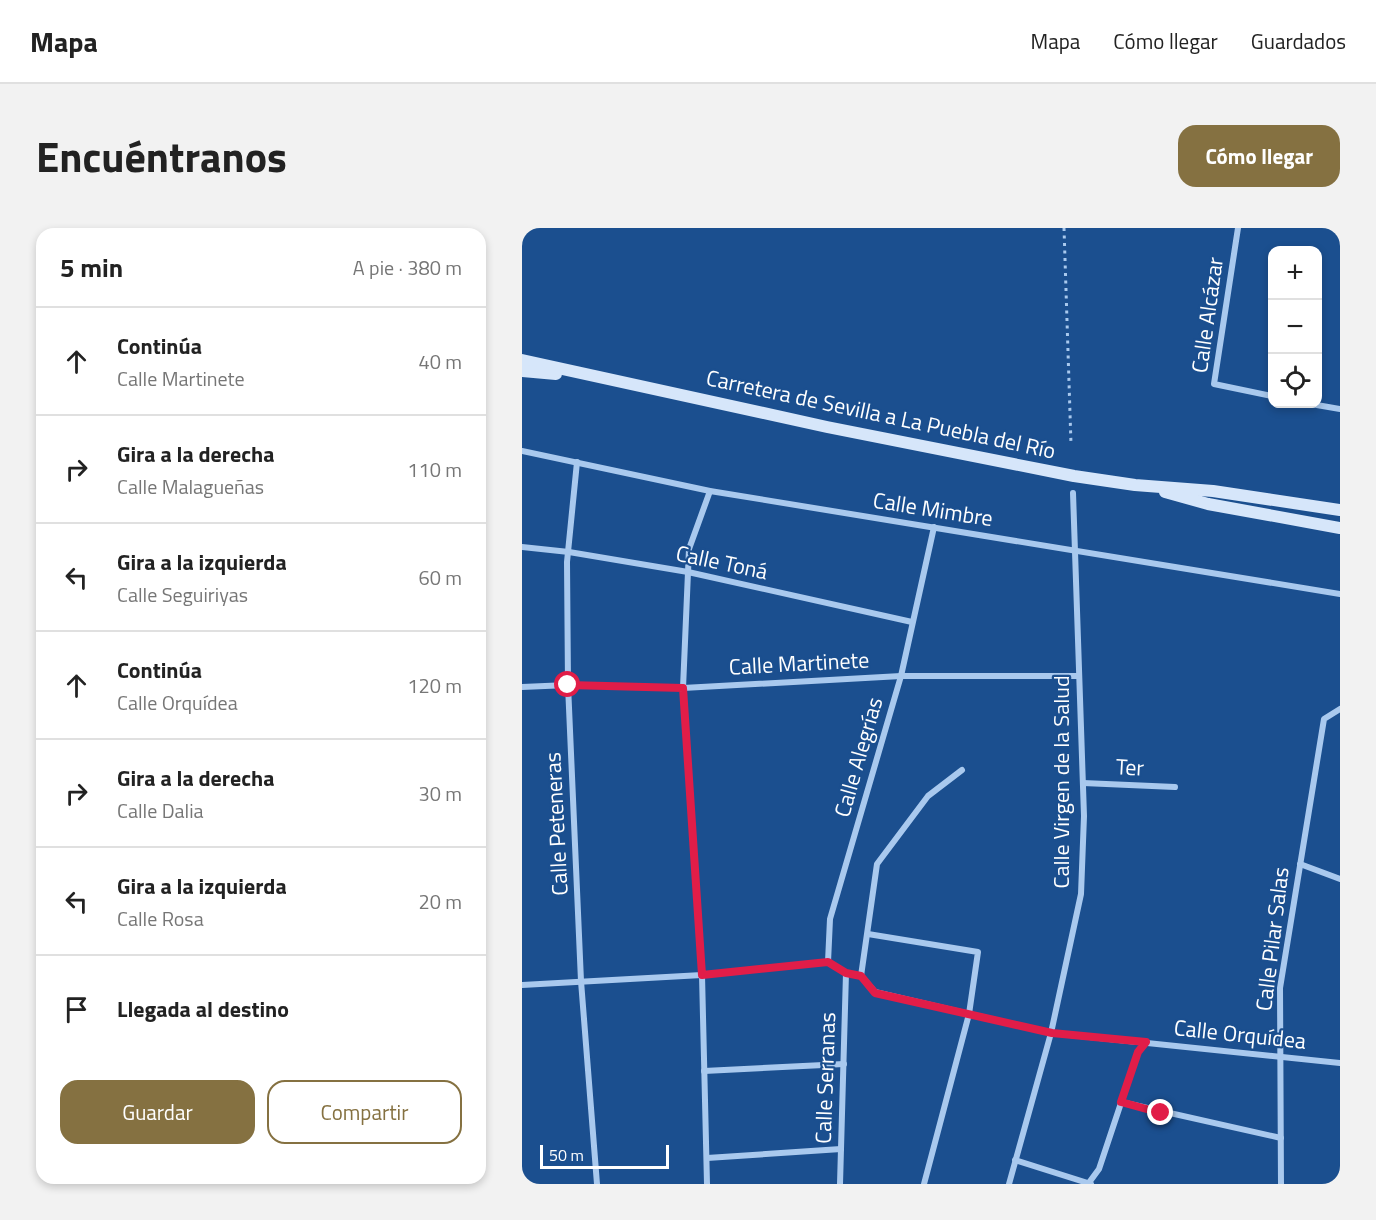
<!DOCTYPE html>
<html lang="es">
<meta charset="utf-8">
<style>
:root{--surface:#fff;--page:#f2f2f2;--text:#222;--muted:#767676;--line:#e0e0e0;--accent:#857141}
body{margin:0;font-family:"Titillium Web",sans-serif;background:var(--page);color:var(--text)}
.controls{position:absolute;right:18px;top:18px;display:grid;overflow:hidden;border-radius:12px;box-shadow:0 3px 9px #0003}
.controls button{width:54px;height:54px;display:grid;place-items:center;padding:0;border:0;border-bottom:2px solid var(--line);background:var(--surface);color:var(--text);font:30px sans-serif}
.scale{position:absolute;left:18px;bottom:15px;width:129px;box-sizing:border-box;padding-left:6px;border:3px solid #fff;border-top:0;font-size:16px;line-height:21px;white-space:nowrap;color:#fff;-webkit-text-stroke:4px #1b4f8f;paint-order:stroke}
.stop{position:absolute;width:18px;height:18px;margin:-14px;border:4px solid #e11d48;border-radius:50%;background:#fff}
.stop.end{background:#e11d48;border-color:#fff;box-shadow:0 2px 6px #0008}
.list{margin:0;padding:0;list-style:none}
h2{display:flex;justify-content:space-between;align-items:center;height:78px;margin:0;padding:0 24px;font-size:26px}
h2 small{font-size:20px;font-weight:400;color:var(--muted)}
.list li{display:grid;grid-template-columns:39px 1fr auto;gap:18px;align-items:center;box-sizing:border-box;height:108px;padding:0 24px;border-top:2px solid var(--line)}
.list b{display:block;font-size:22px;white-space:nowrap}
.list p{margin:0;font-size:20px;white-space:nowrap;color:var(--muted)}
.list em{font-size:20px;font-style:normal;color:var(--muted)}
.actions{display:flex;gap:12px;padding:18px 24px}
.actions a{flex:1;padding:14px 0;border:2px solid var(--accent);border-radius:18px;text-align:center;font-size:21px;color:var(--accent)}
.actions .main{background:var(--accent);color:#fff}
.icon{flex:none;width:33px;height:33px;fill:none;stroke:currentColor;stroke-width:2;stroke-linecap:round;stroke-linejoin:round}
.map{position:relative;flex:none;width:818px;height:956px;overflow:hidden;border-radius:18px}
header{display:flex;align-items:center;gap:36px;box-sizing:border-box;height:84px;padding:0 30px;background:var(--surface);border-bottom:2px solid var(--line)}
header strong{font-size:28px}
nav{display:flex;gap:33px;margin-inline-start:auto;font-size:21px}
.intro{display:flex;align-items:center;justify-content:space-between;box-sizing:border-box;height:144px;padding:0 36px}
h1{margin:0;font-size:42px}
.button{padding:15px 27px;border-radius:18px;background:var(--accent);color:#fff;font-size:21px;font-weight:700}
main{display:flex;gap:36px;padding:0 36px}
aside{flex:1;background:var(--surface);border-radius:18px;box-shadow:0 3px 9px #0003}
.map>svg:first-child{display:block}
.lines{fill:none;stroke-linecap:round;stroke-linejoin:round}
.path{stroke:#a9c9ee;stroke-width:3;stroke-dasharray:3 4.5;stroke-linecap:butt}
.street{stroke:#a9c9ee;stroke-width:6}
.secondary{stroke:#d6e6fa;stroke-width:12}
.route{stroke:#e11d48;stroke-width:8}
.labels{text-anchor:middle;stroke-width:4.5;stroke-linejoin:round;paint-order:stroke}
.street-label{font-size:22px;fill:#fff;stroke:#1b4f8f}
</style>
<header>
<strong>Mapa</strong>
<nav><a>Mapa</a><a>Cómo llegar</a><a>Guardados</a></nav>
</header>
<div class="intro"><h1>Encuéntranos</h1><a class="button">Cómo llegar</a></div>
<main>
<aside>
<h2>5 min<small>A pie · 380 m</small></h2>
<ul class="list">
<li><svg class="icon" aria-label="ahead" viewBox="0 0 24 24"><path d="M12 20V5M6 11l6-6 6 6"/></svg><div><b>Continúa</b><p>Calle Martinete</p></div><em>40 m</em></li>
<li><svg class="icon" aria-label="right" viewBox="0 0 24 24"><path d="M7 20v-9h11M14 6l5 5-5 5"/></svg><div><b>Gira a la derecha</b><p>Calle Malagueñas</p></div><em>110 m</em></li>
<li><svg class="icon" aria-label="left" viewBox="0 0 24 24"><path d="M17 20v-9H6M10 6l-5 5 5 5"/></svg><div><b>Gira a la izquierda</b><p>Calle Seguiriyas</p></div><em>60 m</em></li>
<li><svg class="icon" aria-label="ahead" viewBox="0 0 24 24"><path d="M12 20V5M6 11l6-6 6 6"/></svg><div><b>Continúa</b><p>Calle Orquídea</p></div><em>120 m</em></li>
<li><svg class="icon" aria-label="right" viewBox="0 0 24 24"><path d="M7 20v-9h11M14 6l5 5-5 5"/></svg><div><b>Gira a la derecha</b><p>Calle Dalia</p></div><em>30 m</em></li>
<li><svg class="icon" aria-label="left" viewBox="0 0 24 24"><path d="M17 20v-9H6M10 6l-5 5 5 5"/></svg><div><b>Gira a la izquierda</b><p>Calle Rosa</p></div><em>20 m</em></li>
<li><svg class="icon" aria-label="arrive" viewBox="0 0 24 24"><path d="M6 21V4h12l-3 4 3 4H6"/></svg><div><b>Llegada al destino</b></div></li>
</ul>
<div class="actions"><a class="main">Guardar</a><a>Compartir</a></div>
</aside>
<div class="map">
<svg width="818" height="956" viewBox="0 0 818 956">
<rect width="100%" height="100%" fill="#1b4f8f"/>
<g class="lines">
<polyline class="path" points="542,0 549,216"/>
<g class="street">
<polyline points="716,0 692,156 750,168"/>
<polyline points="789,176 818,181"/>
<polyline points="0,223 188,263 818,366"/>
<polyline points="55,234 45,334 46,457 59,753 75,956"/>
<polyline points="0,319 47,324 166,344 390,394"/>
<polyline points="0,459 46,457 161,460 379,448 556,448"/>
<polyline points="561,555 653,559"/>
<polyline points="778,636 818,651"/>
<polyline points="346,706 456,724 447,786 402,956"/>
<polyline points="306,734 308,691 379,448 412,299"/>
<polyline points="339,748 353,764 529,805 818,835"/>
<polyline points="339,748 355,636 406,568 440,542"/>
<polyline points="0,757 180,747 306,734 324,745 339,748"/>
<polyline points="182,843 322,836"/>
<polyline points="599,874 759,910"/>
<polyline points="185,930 319,921"/>
<polyline points="493,932 569,956"/>
<polyline points="185,956 180,747 161,460 167,321 188,263"/>
<polyline points="318,956 324,745"/>
<polyline points="487,956 529,805 559,666 562,588 551,265"/>
<polyline points="566,956 577,941 616,824 624,814"/>
<polyline points="759,956 758,760 802,491 818,481"/>
</g>
<g class="secondary">
<polyline points="0,132 305,199 552,248 613,257 691,263 818,282"/>
<polyline points="0,143 34,146"/>
<polyline points="643,264 686,276 818,300"/>
</g>
</g>
<g class="lines">
<polyline class="route" points="46,457 161,460 180,747 306,734 324,745 339,748 353,765 530,805 624,814 616,824 599,874 639,885"/>
</g>
<g class="labels">
<g class="street-label">
<text transform="translate(685 87) rotate(-82)" y="8">Calle Alcázar</text>
<text transform="translate(359 186) rotate(12)" y="8">Carretera de Sevilla a La Puebla del Río</text>
<text transform="translate(411 281) rotate(9)" y="8">Calle Mimbre</text>
<text transform="translate(200 334) rotate(12)" y="8">Calle Toná</text>
<text transform="translate(277 435) rotate(-3)" y="8">Calle Martinete</text>
<text transform="translate(336 529) rotate(-74)" y="8">Calle Alegrías</text>
<text transform="translate(608 539) rotate(3)" y="8">Ter</text>
<text transform="translate(539 554) rotate(-90)" y="8">Calle Virgen de la Salud</text>
<text transform="translate(34 596) rotate(-93)" y="8">Calle Peteneras</text>
<text transform="translate(750 711) rotate(-83)" y="8">Calle Pilar Salas</text>
<text transform="translate(718 806) rotate(6)" y="8">Calle Orquídea</text>
<text transform="translate(303 850) rotate(-88)" y="8">Calle Serranas</text>
</g>
</g>
</svg>
<div class="controls">
<button>+</button>
<button>−</button>
<button><svg class="icon" aria-label="locate" viewBox="0 0 24 24"><circle cx="12" cy="12" r="6"/><path d="M12 2v4M12 18v4M2 12h4M18 12h4"/></svg></button>
</div>
<div class="scale">50 m</div>
<div class="stop" style="left:46px;top:457px"></div>
<div class="stop end" style="left:639px;top:885px"></div>
</div>
</main>
